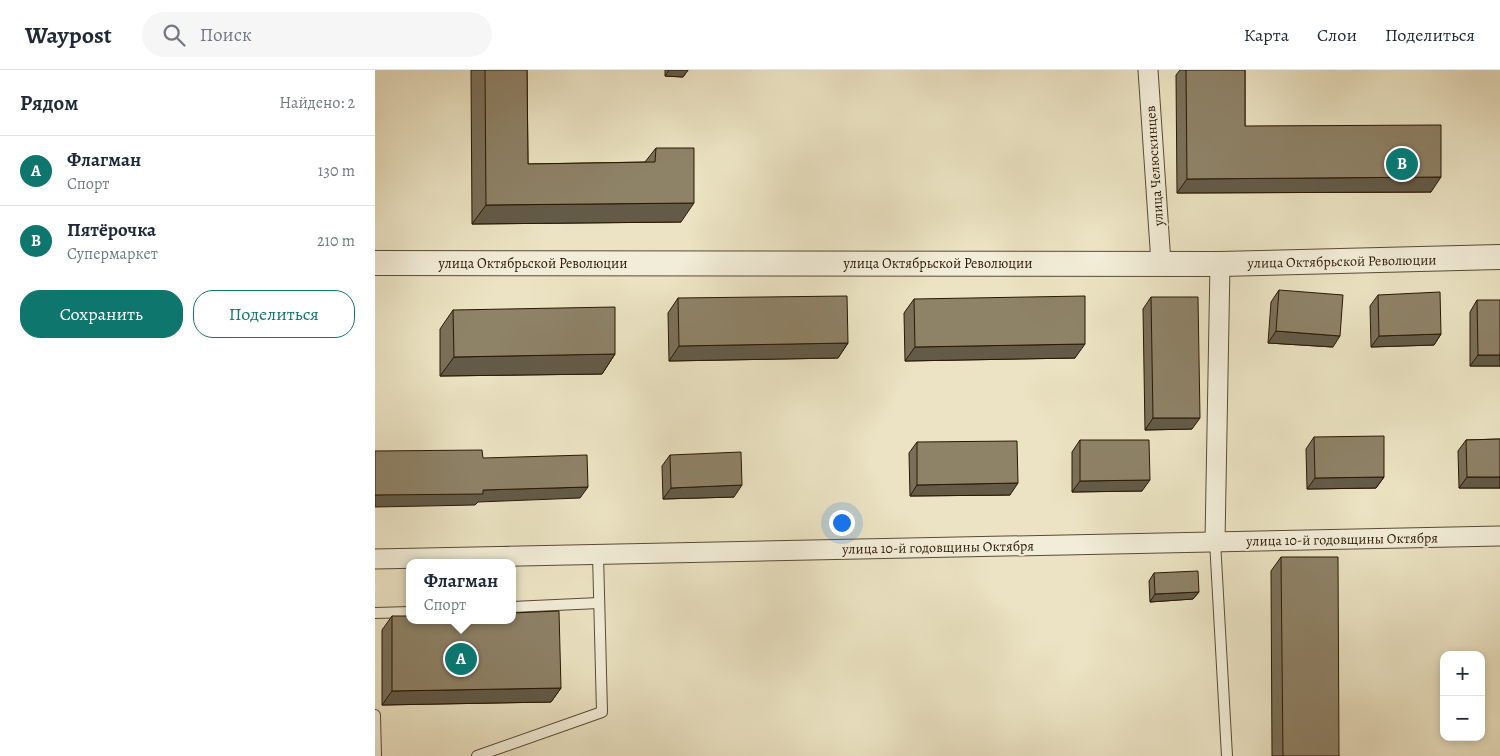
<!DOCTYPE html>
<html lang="ru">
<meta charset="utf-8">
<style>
:root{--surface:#fff;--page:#f6f6f7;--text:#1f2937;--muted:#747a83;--line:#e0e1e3;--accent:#0f766e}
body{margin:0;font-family:Alegreya,serif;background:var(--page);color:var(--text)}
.controls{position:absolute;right:15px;bottom:15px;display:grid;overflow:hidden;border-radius:10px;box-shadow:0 2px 8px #0003}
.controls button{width:45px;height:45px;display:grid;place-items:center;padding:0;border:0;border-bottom:1px solid var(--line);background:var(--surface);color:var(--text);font:25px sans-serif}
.you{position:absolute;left:466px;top:452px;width:18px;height:18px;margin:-12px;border:4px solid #fff;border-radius:50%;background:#1a73e8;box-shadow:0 0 0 8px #1a73e833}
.badge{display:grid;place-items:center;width:32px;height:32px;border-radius:50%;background:var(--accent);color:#fff;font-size:16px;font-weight:700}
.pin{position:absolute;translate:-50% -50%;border:2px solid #fff;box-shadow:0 1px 5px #0006}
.popup{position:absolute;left:31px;top:489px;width:110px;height:65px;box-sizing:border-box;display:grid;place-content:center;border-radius:10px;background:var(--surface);filter:drop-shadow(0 1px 4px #0005);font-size:16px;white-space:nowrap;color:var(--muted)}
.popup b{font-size:19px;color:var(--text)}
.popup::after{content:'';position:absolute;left:50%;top:100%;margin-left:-10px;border:10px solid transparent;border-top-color:var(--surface)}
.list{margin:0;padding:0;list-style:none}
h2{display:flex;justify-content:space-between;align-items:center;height:65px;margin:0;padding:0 20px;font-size:21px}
h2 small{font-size:16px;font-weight:400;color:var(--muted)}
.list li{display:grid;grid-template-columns:32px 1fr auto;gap:15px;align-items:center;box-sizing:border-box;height:70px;padding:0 20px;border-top:1px solid var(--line)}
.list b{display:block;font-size:19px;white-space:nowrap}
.list p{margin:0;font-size:16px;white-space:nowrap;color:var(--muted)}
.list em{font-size:16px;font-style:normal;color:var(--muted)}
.actions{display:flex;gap:10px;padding:15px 20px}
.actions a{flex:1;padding:11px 0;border:1px solid var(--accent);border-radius:20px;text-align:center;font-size:18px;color:var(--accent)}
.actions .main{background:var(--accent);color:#fff}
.icon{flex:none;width:28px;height:28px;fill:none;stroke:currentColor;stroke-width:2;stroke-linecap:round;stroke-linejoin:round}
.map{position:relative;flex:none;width:1125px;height:686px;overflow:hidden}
header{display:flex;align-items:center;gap:30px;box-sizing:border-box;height:70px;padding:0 25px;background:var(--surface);border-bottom:1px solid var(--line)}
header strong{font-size:24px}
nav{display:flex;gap:28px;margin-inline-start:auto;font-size:18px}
.search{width:350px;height:45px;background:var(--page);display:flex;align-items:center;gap:12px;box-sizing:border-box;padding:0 18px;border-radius:28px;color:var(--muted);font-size:19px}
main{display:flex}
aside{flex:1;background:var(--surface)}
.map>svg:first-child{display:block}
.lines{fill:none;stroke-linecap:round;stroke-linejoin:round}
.service-casing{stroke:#5a4b34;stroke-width:12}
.minor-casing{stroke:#5a4b34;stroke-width:21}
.tertiary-casing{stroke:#5a4b34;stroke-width:26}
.service{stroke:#f2edd8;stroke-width:10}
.minor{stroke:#f2edd8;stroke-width:19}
.tertiary{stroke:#f2edd8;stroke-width:24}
.wall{fill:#7a7059;stroke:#2a1804}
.shaded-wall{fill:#635b48;stroke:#2a1804}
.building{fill:#8e8267;stroke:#2a1804}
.labels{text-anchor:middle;stroke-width:4;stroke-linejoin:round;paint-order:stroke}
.street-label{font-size:14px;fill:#2a1804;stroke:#f2edd8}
</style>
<header>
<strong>Waypost</strong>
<div class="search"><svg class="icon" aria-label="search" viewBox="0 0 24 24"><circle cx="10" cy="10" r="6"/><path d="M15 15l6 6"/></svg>Поиск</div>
<nav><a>Карта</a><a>Слои</a><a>Поделиться</a></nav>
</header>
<main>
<aside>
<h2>Рядом<small>Найдено: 2</small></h2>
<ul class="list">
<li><span class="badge">A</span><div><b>Флагман</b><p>Спорт</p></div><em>130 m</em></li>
<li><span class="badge">B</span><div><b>Пятёрочка</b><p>Супермаркет</p></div><em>210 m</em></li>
</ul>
<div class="actions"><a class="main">Сохранить</a><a>Поделиться</a></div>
</aside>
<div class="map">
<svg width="1125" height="686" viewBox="0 0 1125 686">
<rect width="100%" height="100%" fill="#ebe3c3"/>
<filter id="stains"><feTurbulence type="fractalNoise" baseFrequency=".004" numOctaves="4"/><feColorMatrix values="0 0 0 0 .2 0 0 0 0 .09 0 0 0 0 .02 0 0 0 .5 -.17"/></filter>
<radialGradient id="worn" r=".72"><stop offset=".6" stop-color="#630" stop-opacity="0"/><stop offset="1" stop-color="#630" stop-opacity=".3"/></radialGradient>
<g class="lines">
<g class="service-casing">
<g id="service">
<polyline points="840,471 852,686"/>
<polyline points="137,537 224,533"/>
<polyline points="0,543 35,542"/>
<polyline points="0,645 1,686"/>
<polyline points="102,686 227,642 223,484"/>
</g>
</g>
<g class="minor-casing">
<g id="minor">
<polyline points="773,0 786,193"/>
<polyline points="840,471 845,194"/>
<polyline points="0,489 1125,466"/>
</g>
</g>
<g class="tertiary-casing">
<polyline id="tertiary" points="0,193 845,194 1125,187"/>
</g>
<use href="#service" class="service"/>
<use href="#minor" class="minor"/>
<use href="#tertiary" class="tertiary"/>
</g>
<g class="wall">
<polygon points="96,0 152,0 153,94 270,92 281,78 306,152 97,154"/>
<polygon points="290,0 313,0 308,7 290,6"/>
<polygon points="805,0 870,0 870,56 1056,122 802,123 801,5"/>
<polygon points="904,220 958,277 893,273 896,232"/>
<polygon points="1003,225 1066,264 1059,275 996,277 995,236"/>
<polygon points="776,227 817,359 770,360 768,239"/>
<polygon points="303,228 473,273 463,288 294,291 293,243"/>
<polygon points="539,229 700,288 530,291 529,243"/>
<polygon points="1102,230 1125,296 1095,296 1095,242"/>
<polygon points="78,240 240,284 227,304 65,306 65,259"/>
<polygon points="939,367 1009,407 1001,418 932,419 931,379"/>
<polygon points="1125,369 1125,418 1084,418 1083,381 1091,370"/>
<polygon points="705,370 767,421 697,422 697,382"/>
<polygon points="542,372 635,425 535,426 534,383"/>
<polygon points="295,385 359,427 288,429 287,396"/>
<polygon points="906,487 964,686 897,686 896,501"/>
<polygon points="779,503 824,522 818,529 775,532 774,511"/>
<polygon points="17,546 186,618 176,632 7,635 7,560"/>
</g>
<g class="shaded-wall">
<polygon points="294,0 313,0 308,7 290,6"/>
<polygon points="1066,107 1056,122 802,123 812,109"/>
<polygon points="319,133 306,152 97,154 111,135"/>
<polygon points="901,261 965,266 958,277 893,273"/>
<polygon points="1066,264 1059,275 996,277 1004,266"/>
<polygon points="473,273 463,288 294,291 304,276"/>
<polygon points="710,274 700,288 530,291 540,277"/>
<polygon points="240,284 227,304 65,306 79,287"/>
<polygon points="1103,285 1125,285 1125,296 1095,296"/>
<polygon points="778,348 825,348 817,359 770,360"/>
<polygon points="1009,407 1001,418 932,419 940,408"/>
<polygon points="1092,407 1125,407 1125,418 1084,418"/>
<polygon points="775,410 767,421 697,422 705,411"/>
<polygon points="643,413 635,425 535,426 542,415"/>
<polygon points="367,415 359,427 288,429 296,418"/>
<polygon points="213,417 205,428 103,432 100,435 0,437 0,425 108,420"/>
<polygon points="824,522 818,529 775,532 780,524"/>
<polygon points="186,618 176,632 7,635 17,621"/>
</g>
<g class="building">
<polygon points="110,0 152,0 153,94 280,92 281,78 319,78 319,133 111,135"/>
<polygon points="811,0 870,0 870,56 1066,55 1066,107 812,109"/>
<polygon points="904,220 968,225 965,266 901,261"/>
<polygon points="1065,222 1066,264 1004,266 1003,225"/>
<polygon points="472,226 473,273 304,276 303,228"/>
<polygon points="710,226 710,274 540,277 539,229"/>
<polygon points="776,227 823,227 825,348 778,348"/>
<polygon points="1102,230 1125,230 1125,285 1103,285"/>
<polygon points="240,237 240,284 79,287 78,240"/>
<polygon points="1009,366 1009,407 940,408 939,367"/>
<polygon points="1125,369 1125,407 1092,407 1091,370"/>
<polygon points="705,370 774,370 775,410 705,411"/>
<polygon points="642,371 643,413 542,415 542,372"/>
<polygon points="107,380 108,388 212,385 213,417 108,420 108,424 0,425 0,381"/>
<polygon points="366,382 367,415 296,418 295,385"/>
<polygon points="906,487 963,487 964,686 908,686"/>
<polygon points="823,501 824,522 780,524 779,503"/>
<polygon points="184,541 186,618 17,621 17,546 35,546 35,550 137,550 137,543"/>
</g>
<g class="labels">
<g class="street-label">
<text transform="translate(779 96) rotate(-94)" y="5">улица Челюскинцев</text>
<text transform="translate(967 191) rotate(-1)" y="5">улица Октябрьской Революции</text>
<text x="158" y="198">улица Октябрьской Революции</text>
<text x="563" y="198">улица Октябрьской Революции</text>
<text transform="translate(967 469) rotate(-1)" y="5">улица 10-й годовщины Октября</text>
<text transform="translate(563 477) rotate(-1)" y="5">улица 10-й годовщины Октября</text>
</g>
</g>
<rect width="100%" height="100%" filter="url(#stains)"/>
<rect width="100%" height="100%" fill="url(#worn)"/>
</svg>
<div class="controls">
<button>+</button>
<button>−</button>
</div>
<div class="you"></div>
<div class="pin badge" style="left:86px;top:589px">A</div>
<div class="popup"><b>Флагман</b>Спорт</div>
<div class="pin badge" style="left:1027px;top:94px">B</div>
</div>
</main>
